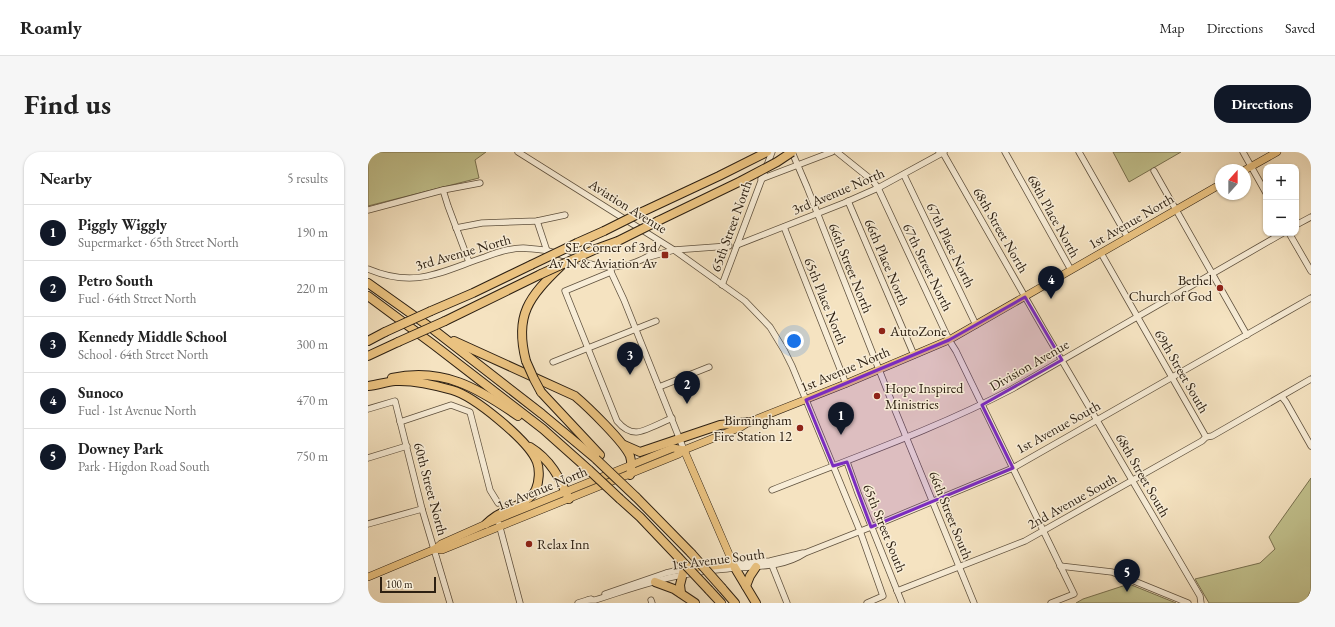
<!DOCTYPE html>
<meta charset="utf-8">
<style>
:root{--surface:#fff;--page:#f6f6f6;--text:#222;--muted:#767676;--line:#e0e0e0;--accent:#111827}
body{margin:0;font-family:"EB Garamond",serif;background:var(--page);color:var(--text)}
.controls{position:absolute;right:12px;top:12px;display:grid;overflow:hidden;border-radius:8px;box-shadow:0 1px 3px #0004}
.controls button{width:36px;height:36px;display:grid;place-items:center;padding:0;border:0;border-bottom:1px solid var(--line);background:var(--surface);color:var(--text);font:20px sans-serif}
.compass{position:absolute;left:847px;top:12px;width:36px;height:36px;border-radius:50%;background:var(--surface);box-shadow:0 1px 3px #0004;rotate:21deg}
.scale{position:absolute;left:12px;bottom:10px;width:56px;box-sizing:border-box;padding-left:4px;border:2px solid #2d2012;border-top:0;font-size:11px;line-height:14px;white-space:nowrap;color:#2d2012;-webkit-text-stroke:3px #f8edd7;paint-order:stroke}
.you{position:absolute;left:426px;top:189px;width:14px;height:14px;margin:-10px;border:3px solid #fff;border-radius:50%;background:#1a73e8;box-shadow:0 0 0 6px #1a73e833}
.badge{display:grid;place-items:center;width:26px;height:26px;border-radius:50%;background:var(--accent);color:#fff;font-size:13px;font-weight:700}
.pin{position:absolute;translate:-50% -33px;filter:drop-shadow(0 1px 2px #0008)}
.pin::after{content:'';position:absolute;top:21px;width:14px;height:12px;background:inherit;clip-path:polygon(0 0,100% 0,50% 100%)}
.list{margin:0;padding:0;list-style:none}
h2{display:flex;justify-content:space-between;align-items:center;height:52px;margin:0;padding:0 16px;font-size:17px}
h2 small{font-size:13px;font-weight:400;color:var(--muted)}
.list li{display:grid;grid-template-columns:26px 1fr auto;gap:12px;align-items:center;box-sizing:border-box;height:56px;padding:0 16px;border-top:1px solid var(--line)}
.list b{display:block;font-size:15px;white-space:nowrap}
.list p{margin:0;font-size:13px;white-space:nowrap;color:var(--muted)}
.list em{font-size:13px;font-style:normal;color:var(--muted)}
.map{position:relative;flex:none;width:943px;height:451px;overflow:hidden;border-radius:16px}
header{display:flex;align-items:center;gap:24px;box-sizing:border-box;height:56px;padding:0 20px;background:var(--surface);border-bottom:1px solid var(--line)}
header strong{font-size:19px}
nav{display:flex;gap:22px;margin-inline-start:auto;font-size:14px}
.intro{display:flex;align-items:center;justify-content:space-between;box-sizing:border-box;height:96px;padding:0 24px}
h1{margin:0;font-size:28px}
.button{padding:10px 18px;border-radius:16px;background:var(--accent);color:#fff;font-size:14px;font-weight:700}
main{display:flex;gap:24px;padding:0 24px}
aside{flex:1;background:var(--surface);border-radius:16px;box-shadow:0 1px 3px #0004}
.map>svg:first-child{display:block}
.green{fill:#c2c28e;stroke:#787150}
.lines{fill:none;stroke-linecap:round;stroke-linejoin:round}
.minor-casing{stroke:#5f513e;stroke-width:7}
.major-casing{stroke:#2d2012;stroke-width:8}
.highway-casing{stroke:#2d2012;stroke-width:10}
.minor{stroke:#f8edd7;stroke-width:5.5}
.major{stroke:#eac280;stroke-width:7}
.highway{stroke:#eac280;stroke-width:8}
.highway-bridge-casing{stroke:#2d2012;stroke-width:10;stroke-linecap:butt}
.highway-bridge{stroke:#eac280;stroke-width:8}
.marked{fill:#7b2cbf;fill-opacity:0.2;stroke:#7b2cbf;stroke-width:3;stroke-linejoin:round}
.poi-dot{fill:#8f2418;stroke:#f8edd7;stroke-width:1.5}
.labels{text-anchor:middle;stroke-width:3;stroke-linejoin:round;paint-order:stroke}
.street-label{font-size:14px;fill:#2d2012;stroke:#f8edd7}
.poi-label{font-size:14px;fill:#2d2012;stroke:#f8edd7;text-anchor:end}
</style>
<header>
<strong>Roamly</strong>
<nav><a>Map</a><a>Directions</a><a>Saved</a></nav>
</header>
<div class="intro"><h1>Find us</h1><a class="button">Directions</a></div>
<main>
<aside>
<h2>Nearby<small>5 results</small></h2>
<ul class="list">
<li><span class="badge">1</span><div><b>Piggly Wiggly</b><p>Supermarket · 65th Street North</p></div><em>190 m</em></li>
<li><span class="badge">2</span><div><b>Petro South</b><p>Fuel · 64th Street North</p></div><em>220 m</em></li>
<li><span class="badge">3</span><div><b>Kennedy Middle School</b><p>School · 64th Street North</p></div><em>300 m</em></li>
<li><span class="badge">4</span><div><b>Sunoco</b><p>Fuel · 1st Avenue North</p></div><em>470 m</em></li>
<li><span class="badge">5</span><div><b>Downey Park</b><p>Park · Higdon Road South</p></div><em>750 m</em></li>
</ul>
</aside>
<div class="map">
<svg width="943" height="451" viewBox="0 0 943 451">
<rect width="100%" height="100%" fill="#f5e3c1"/>
<filter id="stains"><feTurbulence type="fractalNoise" baseFrequency=".005" numOctaves="4"/><feColorMatrix values="0 0 0 0 .2 0 0 0 0 .09 0 0 0 0 .02 0 0 0 .5 -.17"/></filter>
<radialGradient id="worn" r=".72"><stop offset=".6" stop-color="#630" stop-opacity="0"/><stop offset="1" stop-color="#630" stop-opacity=".3"/></radialGradient>
<g class="green">
<polygon points="0,0 118,0 107,8 111,26 0,54"/>
<polygon points="745,0 813,0 761,30"/>
<polygon points="943,326 943,438 937,451 841,451 827,427 892,411 907,397 901,385"/>
<polygon points="761,432 808,451 708,451 715,447"/>
</g>
<g class="lines">
<g class="minor-casing">
<g id="minor">
<polyline points="150,0 306,98 377,149 402,175 416,198 424,214 492,379 515,444 499,451"/>
<polyline points="424,0 439,35 525,253 606,451"/>
<polyline points="469,0 505,29 510,36 581,188 588,199 706,442 683,451"/>
<polyline points="571,0 575,1 676,178 832,444 833,451"/>
<polyline points="637,0 703,118"/>
<polyline points="711,0 760,86"/>
<polyline points="875,0 898,41"/>
<polyline points="786,19 879,183"/>
<polyline points="536,23 608,173"/>
<polyline points="393,27 464,0"/>
<polyline points="75,38 80,54 101,110"/>
<polyline points="480,49 546,203"/>
<polyline points="0,58 75,38 112,31"/>
<polyline points="169,69 179,99"/>
<polyline points="928,73 943,65"/>
<polyline points="416,75 478,232"/>
<polyline points="88,76 114,71 169,69 197,63"/>
<polyline points="921,81 943,119"/>
<polyline points="369,93 476,51 510,36 576,0"/>
<polyline points="733,101 838,285"/>
<polyline points="281,105 306,98 361,94"/>
<path d="M243,115V120L197,139L249,269C254,275 260,280 268,280C274,281 297,269 304,266"/>
<path d="M0,117C48,137 72,120 117,105C130,100 142,96 155,96C163,97 172,97 180,99C212,107 234,123 268,110C281,105 286,102 291,89"/>
<polyline points="243,120 256,148 316,298"/>
<polyline points="354,133 404,0"/>
<polyline points="185,210 288,169"/>
<polyline points="291,235 341,215"/>
<polyline points="914,245 918,250 943,294"/>
<polyline points="0,257 27,249 54,357 82,451"/>
<polyline points="32,270 83,253 102,260 122,338 130,351"/>
<polyline points="0,306 39,294"/>
<polyline points="479,310 490,341 534,451"/>
<path d="M404,338C484,306 568,277 644,237L915,81"/>
<polyline points="0,372 54,357"/>
<polyline points="131,372 152,451"/>
<polyline points="403,411 419,451"/>
<polyline points="364,412 402,409 435,401"/>
<polyline points="692,414 744,420 820,451"/>
<polyline points="529,439 657,389 834,289 838,285 844,284 943,227"/>
<polyline points="237,442 298,421 316,417"/>
<path d="M220,448H227C256,439 285,428 315,423C332,419 349,418 367,416C391,414 416,415 437,401L503,375L645,316L943,146"/>
<polyline points="283,448 284,451"/>
<polyline points="210,451 223,447"/>
</g>
</g>
<g class="major-casing">
<g id="major">
<polyline points="877,18 909,0"/>
<polyline points="316,298 367,416"/>
<polyline points="67,397 74,398 311,302 316,298 373,275 381,270 477,232 581,188 853,32"/>
<polyline points="317,417 364,412"/>
<polyline points="0,425 67,397 73,392 118,372 305,296 316,298"/>
</g>
</g>
<g class="highway-casing">
<g id="highway">
<polyline points="274,60 351,24 399,0"/>
<polyline points="290,69 373,29"/>
<polyline points="209,91 236,79"/>
<polyline points="228,97 250,89"/>
<polyline points="0,131 66,178 174,262 228,307"/>
<polyline points="0,144 66,193 175,277 221,318"/>
<polyline points="63,159 105,141 163,113"/>
<polyline points="77,169 173,122"/>
<polyline points="0,189 17,180"/>
<path d="M86,189L207,244C220,255 256,290 262,304C264,311 264,316 262,323"/>
<polyline points="0,204 30,190"/>
<path d="M158,209C146,163 161,145 193,114"/>
<path d="M24,226C75,215 110,236 150,264"/>
<path d="M0,234C9,233 18,230 27,229C46,228 67,233 84,238C106,244 161,289 169,310C172,318 171,330 168,337C163,350 139,357 128,364C125,366 121,369 118,372"/>
<polyline points="173,240 232,303"/>
<polyline points="256,293 272,300 352,273 381,270"/>
<path d="M162,295C183,308 191,325 201,347"/>
<polyline points="268,345 323,401"/>
<polyline points="252,347 272,365 310,405"/>
<polyline points="367,416 388,451"/>
<polyline points="287,430 306,437 327,451"/>
<polyline points="378,434 382,424 388,415"/>
<polyline points="354,436 367,451"/>
<polyline points="341,438 353,451"/>
<polyline points="313,441 312,433 316,417"/>
</g>
</g>
<use href="#minor" class="minor"/>
<use href="#major" class="major"/>
<use href="#highway" class="highway"/>
<g class="highway-bridge-casing">
<g id="highway-bridge">
<polyline points="373,29 409,10 424,0"/>
<polyline points="236,79 274,60"/>
<polyline points="250,89 290,69"/>
<polyline points="163,113 209,91"/>
<polyline points="173,122 228,97"/>
<polyline points="17,180 63,159"/>
<polyline points="30,190 77,169"/>
<polyline points="158,209 166,227 173,240"/>
<polyline points="228,307 268,345"/>
<polyline points="221,318 252,347"/>
<polyline points="323,401 354,436"/>
<polyline points="310,405 341,438"/>
</g>
</g>
<use href="#highway-bridge" class="highway-bridge"/>
</g>
<path class="marked" d="M657,145L694,208L614,253L645,316L503,375L479,310L465,314L438,248L581,188Z"/>
<g class="poi-dot">
<rect x="293" y="99" width="8" height="8" rx="2"/>
<circle cx="852" cy="136" r="4"/>
<circle cx="514" cy="179" r="4"/>
<circle cx="509" cy="244" r="4"/>
<circle cx="432" cy="276" r="4"/>
<circle cx="161" cy="392" r="4"/>
</g>
<g class="labels">
<g class="street-label">
<text transform="translate(470 39) rotate(-23)" y="5">3rd Avenue North</text>
<text transform="translate(260 54) rotate(32)" y="5">Aviation Avenue</text>
<text transform="translate(686 64) rotate(61)" y="5">68th Place North</text>
<text transform="translate(763 69) rotate(-30)" y="5">1st Avenue North</text>
<text transform="translate(363 74) rotate(-70)" y="5">65th Street North</text>
<text transform="translate(633 78) rotate(60)" y="5">68th Street North</text>
<text transform="translate(583 93) rotate(64)" y="5">67th Place North</text>
<text transform="translate(95 100) rotate(-16)" y="5">3rd Avenue North</text>
<text transform="translate(519 110) rotate(67)" y="5">66th Place North</text>
<text transform="translate(560 115) rotate(64)" y="5">67th Street North</text>
<text transform="translate(483 116) rotate(68)" y="5">66th Street North</text>
<text transform="translate(458 149) rotate(68)" y="5">65th Place North</text>
<text transform="translate(661 213) rotate(-30)" y="5">Division Avenue</text>
<text transform="translate(477 217) rotate(-23)" y="5">1st Avenue North</text>
<text transform="translate(814 219) rotate(60)" y="5">69th Street South</text>
<text transform="translate(690 275) rotate(-29)" y="5">1st Avenue South</text>
<text transform="translate(775 323) rotate(60)" y="5">68th Street South</text>
<text transform="translate(174 336) rotate(-22)" y="5">1st Avenue North</text>
<text transform="translate(63 337) rotate(75)" y="5">60th Street North</text>
<text transform="translate(704 349) rotate(-29)" y="5">2nd Avenue South</text>
<text transform="translate(583 363) rotate(68)" y="5">66th Street South</text>
<text transform="translate(517 376) rotate(68)" y="5">65th Street South</text>
<text transform="translate(350 407) rotate(-7)" y="5">1st Avenue South</text>
</g>
<g class="poi-label">
<text x="289" y="100">SE Corner of 3rd<tspan x="289" dy="16">Av N &amp; Aviation Av</tspan></text>
<text x="844" y="133">Bethel<tspan x="844" dy="16">Church of God</tspan></text>
<text x="522" y="184" text-anchor="start">AutoZone</text>
<text x="517" y="241" text-anchor="start">Hope Inspired<tspan x="517" dy="16">Ministries</tspan></text>
<text x="424" y="273">Birmingham<tspan x="424" dy="16">Fire Station 12</tspan></text>
<text x="169" y="397" text-anchor="start">Relax Inn</text>
</g>
</g>
<rect width="100%" height="100%" filter="url(#stains)"/>
<rect width="100%" height="100%" fill="url(#worn)"/>
</svg>
<div class="controls">
<button>+</button>
<button>−</button>
</div>
<svg class="compass" viewBox="-18 -18 36 36"><path d="M0-13l5 13h-10z" fill="#e53935"/><path d="M0 13l5-13h-10z" fill="#767676"/></svg>
<div class="scale">100 m</div>
<div class="you"></div>
<div class="pin badge" style="left:473px;top:283px">1</div>
<div class="pin badge" style="left:319px;top:252px">2</div>
<div class="pin badge" style="left:262px;top:223px">3</div>
<div class="pin badge" style="left:683px;top:147px">4</div>
<div class="pin badge" style="left:759px;top:440px">5</div>
</div>
</main>
